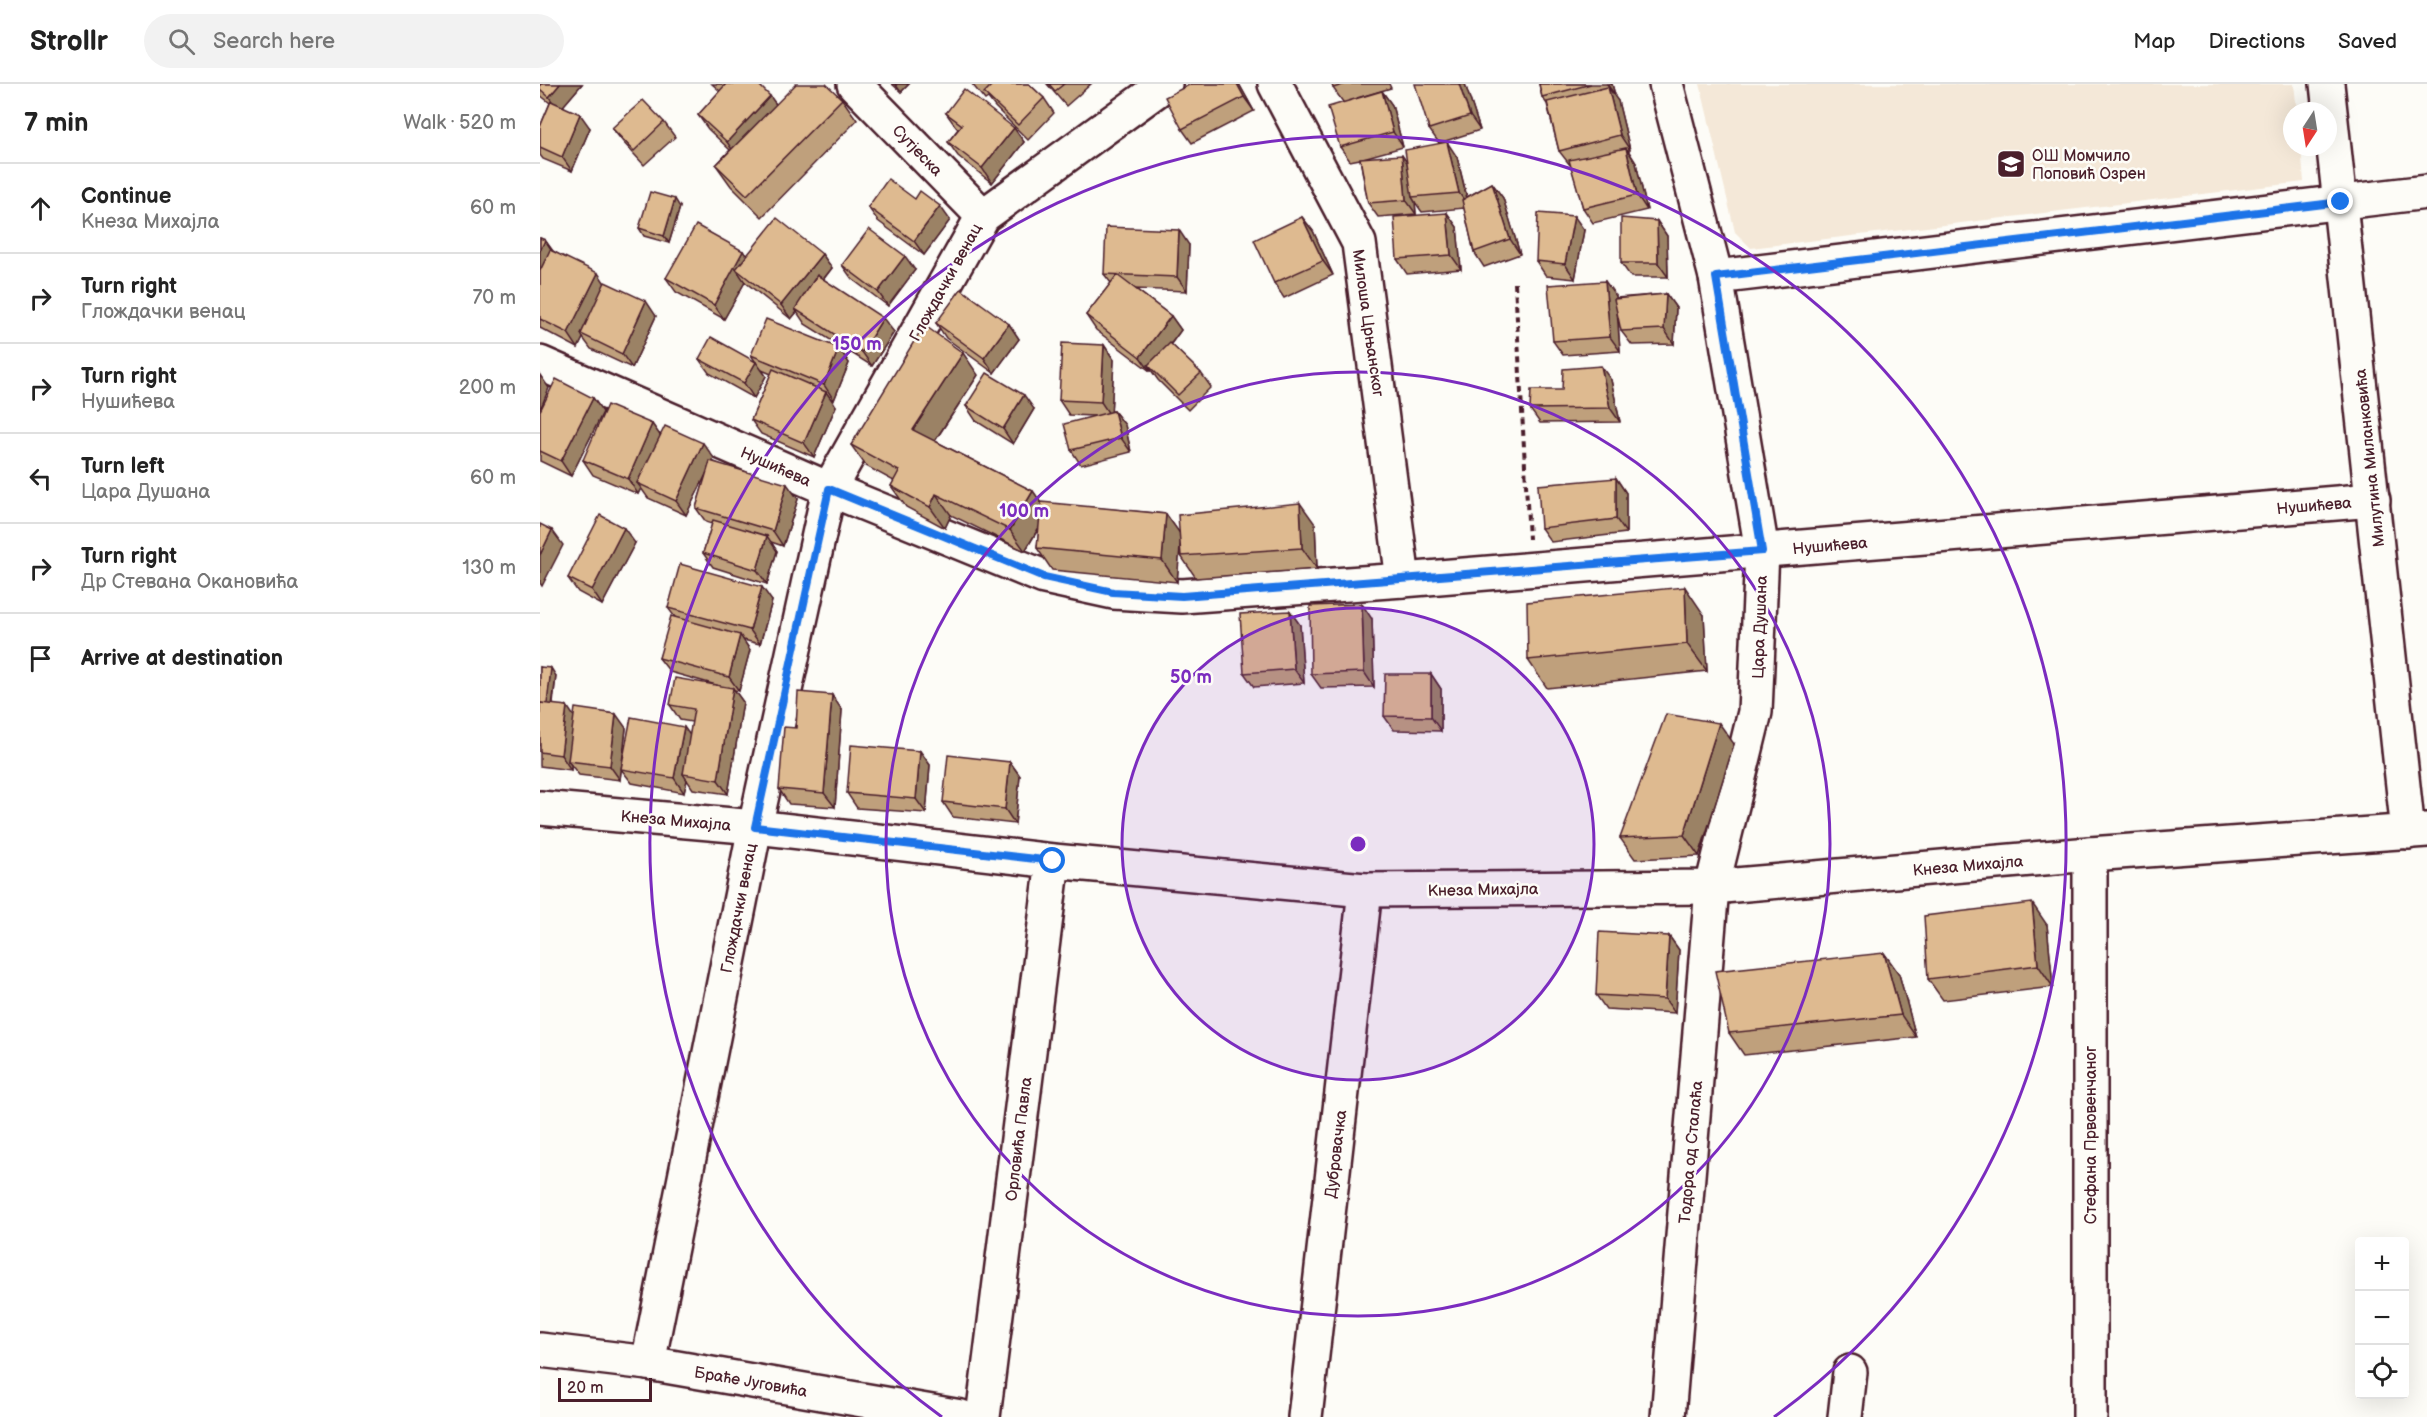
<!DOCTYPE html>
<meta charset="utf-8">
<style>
:root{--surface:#fff;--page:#f2f2f2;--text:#222;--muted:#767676;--line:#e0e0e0}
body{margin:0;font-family:"Balsamiq Sans",sans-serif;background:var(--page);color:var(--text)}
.controls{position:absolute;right:18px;bottom:18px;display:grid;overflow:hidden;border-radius:6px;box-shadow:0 6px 24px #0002}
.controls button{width:54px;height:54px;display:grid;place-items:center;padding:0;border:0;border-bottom:2px solid var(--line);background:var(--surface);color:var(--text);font:30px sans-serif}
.compass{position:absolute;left:1743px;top:18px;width:54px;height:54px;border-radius:50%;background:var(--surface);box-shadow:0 6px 24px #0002;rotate:192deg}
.scale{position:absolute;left:18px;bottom:15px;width:94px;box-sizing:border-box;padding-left:6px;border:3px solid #4a1f2b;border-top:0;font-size:16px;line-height:21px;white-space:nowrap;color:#4a1f2b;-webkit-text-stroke:4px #fdfcf7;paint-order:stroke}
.stop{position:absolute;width:18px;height:18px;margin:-14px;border:4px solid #1a73e8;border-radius:50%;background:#fff}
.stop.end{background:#1a73e8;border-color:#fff;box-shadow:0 2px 6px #0008}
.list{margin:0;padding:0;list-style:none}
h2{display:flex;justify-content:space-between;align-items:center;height:78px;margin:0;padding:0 24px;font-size:26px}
h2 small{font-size:20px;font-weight:400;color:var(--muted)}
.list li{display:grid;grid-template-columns:39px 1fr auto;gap:18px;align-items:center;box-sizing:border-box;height:90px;padding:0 24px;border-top:2px solid var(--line)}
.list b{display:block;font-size:22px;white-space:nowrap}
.list p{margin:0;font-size:20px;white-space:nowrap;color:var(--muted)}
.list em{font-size:20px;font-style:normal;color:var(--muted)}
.icon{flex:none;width:33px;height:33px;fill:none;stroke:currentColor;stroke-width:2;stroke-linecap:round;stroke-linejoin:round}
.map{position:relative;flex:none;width:1887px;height:1333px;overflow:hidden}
header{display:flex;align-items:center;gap:36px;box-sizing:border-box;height:84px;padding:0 30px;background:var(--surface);border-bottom:2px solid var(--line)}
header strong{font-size:28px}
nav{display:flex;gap:33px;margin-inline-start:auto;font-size:21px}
.search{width:420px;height:54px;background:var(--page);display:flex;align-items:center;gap:15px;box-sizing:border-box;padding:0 21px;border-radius:33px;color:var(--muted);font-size:22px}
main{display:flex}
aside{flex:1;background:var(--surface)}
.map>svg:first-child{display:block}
.built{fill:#f4e8d8}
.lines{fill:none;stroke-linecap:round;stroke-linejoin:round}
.minor-casing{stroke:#4a1f2b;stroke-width:38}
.path{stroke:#4a1f2b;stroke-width:4;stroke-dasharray:6 4.5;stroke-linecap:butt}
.minor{stroke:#fdfcf7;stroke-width:33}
.wall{fill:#bfa07c;stroke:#4a1f2b;stroke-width:1.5}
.shaded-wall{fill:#9b8265;stroke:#4a1f2b;stroke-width:1.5}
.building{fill:#deba90;stroke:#4a1f2b;stroke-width:1.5}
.route{stroke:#1a73e8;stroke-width:8}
.ring{fill:none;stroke:#7b2cbf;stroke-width:3}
.labels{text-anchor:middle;stroke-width:5;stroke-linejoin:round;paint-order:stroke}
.street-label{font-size:16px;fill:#4a1f2b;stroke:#fdfcf7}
.poi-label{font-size:16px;fill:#4a1f2b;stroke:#fdfcf7;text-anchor:start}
.centre{fill:#7b2cbf;stroke:#fdfcf7;stroke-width:3}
.ring-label{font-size:18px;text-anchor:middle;font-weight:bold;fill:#7b2cbf;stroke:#fdfcf7;stroke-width:5;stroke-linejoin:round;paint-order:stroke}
</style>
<header>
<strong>Strollr</strong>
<div class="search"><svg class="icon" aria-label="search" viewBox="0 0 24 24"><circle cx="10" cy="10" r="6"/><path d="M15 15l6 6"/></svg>Search here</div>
<nav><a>Map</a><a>Directions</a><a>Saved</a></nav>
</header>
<main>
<aside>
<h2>7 min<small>Walk · 520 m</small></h2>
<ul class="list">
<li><svg class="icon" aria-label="ahead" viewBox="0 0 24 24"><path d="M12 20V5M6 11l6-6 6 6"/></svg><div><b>Continue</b><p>Кнеза Михајла</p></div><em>60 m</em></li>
<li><svg class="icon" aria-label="right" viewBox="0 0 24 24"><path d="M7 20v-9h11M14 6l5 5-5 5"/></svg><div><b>Turn right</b><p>Глождачки венац</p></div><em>70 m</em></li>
<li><svg class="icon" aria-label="right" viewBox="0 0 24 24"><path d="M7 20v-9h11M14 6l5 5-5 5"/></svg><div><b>Turn right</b><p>Нушићева</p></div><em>200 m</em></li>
<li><svg class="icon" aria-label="left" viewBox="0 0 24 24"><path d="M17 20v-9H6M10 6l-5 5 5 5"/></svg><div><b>Turn left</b><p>Цара Душана</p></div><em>60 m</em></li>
<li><svg class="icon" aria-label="right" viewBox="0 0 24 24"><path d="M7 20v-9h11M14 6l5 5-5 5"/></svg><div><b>Turn right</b><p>Др Стевана Окановића</p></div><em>130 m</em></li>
<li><svg class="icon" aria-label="arrive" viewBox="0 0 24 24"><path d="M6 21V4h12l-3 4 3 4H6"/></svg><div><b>Arrive at destination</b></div></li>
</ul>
</aside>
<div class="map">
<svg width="1887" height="1333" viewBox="0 0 1887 1333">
<rect width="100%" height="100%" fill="#fdfcf7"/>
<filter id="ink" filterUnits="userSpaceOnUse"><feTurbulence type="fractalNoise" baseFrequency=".0167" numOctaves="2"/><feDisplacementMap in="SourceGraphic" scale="12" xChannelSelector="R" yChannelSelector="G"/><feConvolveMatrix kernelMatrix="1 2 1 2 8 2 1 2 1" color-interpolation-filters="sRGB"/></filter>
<g filter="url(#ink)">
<polygon class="built" points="1160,0 1754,0 1757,27 1752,27 1752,63 1761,63 1764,98 1211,164 1195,148"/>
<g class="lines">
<g class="minor-casing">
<g id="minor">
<polyline points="314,0 443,132"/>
<polyline points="735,0 819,159 863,496"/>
<polyline points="1126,0 1176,193 1222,467 1215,628 1172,803 1128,1333"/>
<polyline points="1787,0 1868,748"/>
<polyline points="1176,193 1887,108"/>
<polyline points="0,279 289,405 504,493 573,508 642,512 863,496 1833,416"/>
<polyline points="0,724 215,743 513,777 825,806 1172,803 1550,770 1887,746"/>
<polyline points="1550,770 1550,1333"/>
<polyline points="0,1266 108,1279 421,1333"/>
<polyline points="108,1279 215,743 289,405 443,132 625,0"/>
<polyline points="443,1333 513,777"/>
<polyline points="765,1333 825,806"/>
<polyline points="1305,1333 1310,1288"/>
</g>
</g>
<polyline class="path" points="975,199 989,455"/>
<use href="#minor" class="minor"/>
</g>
<g class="wall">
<polygon points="0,0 42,0 23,22 50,44 32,87 3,75 0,71 0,43 10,19 0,11"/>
<polygon points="172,0 218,0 236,20 302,15 317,36 222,133 191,102 176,81 190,66 168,45 158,31 180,7"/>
<polygon points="352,0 369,0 361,8"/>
<polygon points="432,0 489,0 504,14 514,29 488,56 455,23 448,14 445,16"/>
<polygon points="507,0 551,0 526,22"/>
<polygon points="651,0 699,0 714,27 652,59 642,45"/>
<polygon points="792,0 849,0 851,4 817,14 842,7 852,21 863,63 823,74 866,78 917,73 927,113 952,99 963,114 980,170 944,183 934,168 924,124 882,128 875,118 876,130 838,133 828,119 820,75 810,77 800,63 803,18 793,4"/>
<polygon points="925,0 940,46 899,59 889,45"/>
<polygon points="999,0 1072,0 1075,11 1073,11 1078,17 1090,66 1088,66 1096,79 1107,126 1053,139 1043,124 1031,81 1030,81 1019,67 1007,20 1002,13"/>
<polygon points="406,29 474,44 484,58 452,99 418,72 408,58 418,45 416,43"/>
<polygon points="124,38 135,53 104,81 83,58 72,44"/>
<polygon points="375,115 410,136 384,171 338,137 328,123"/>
<polygon points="140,123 129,159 104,152 99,144"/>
<polygon points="907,129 917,143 921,185 867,190 857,175"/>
<polygon points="762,133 773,147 793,191 744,214 734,199"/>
<polygon points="1117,137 1127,152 1128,193 1091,193 1081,179"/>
<polygon points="1044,146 1035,195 1006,192 996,177"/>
<polygon points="0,154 5,156 13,167 116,232 92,284 51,265 43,254 38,264 0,244"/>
<polygon points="649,161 647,207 596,205 631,232 641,246 631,260 661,289 671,303 648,326 618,296 611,286 610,287 556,246 546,231 571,199 564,190"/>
<polygon points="203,167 206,172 282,170 292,184 283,196 354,248 332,282 265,240 257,228 251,235 205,198 184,235 136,208 126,194"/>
<polygon points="302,181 375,186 348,222 312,195"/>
<polygon points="1126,210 1136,224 1134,260 1092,261 1081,247 1077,226 1080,267 1023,271 1013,257 1076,212 1076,214"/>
<polygon points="396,239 469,240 479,255 454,289 406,254"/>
<polygon points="564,261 574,276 571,327 574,327 585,341 591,368 541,381 531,366 553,332 529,331 519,316"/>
<polygon points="299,264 309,279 294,316 291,314 296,322 274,373 221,350 211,336 231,290 222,286 226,292 214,314 169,289 159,275 215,277 211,271"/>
<polygon points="438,291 395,357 493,407 501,419 626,430 639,449 775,440 777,485 656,494 641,472 640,460 637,498 512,486 497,464 499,444 485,467 411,431 405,444 366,423 351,402 354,397 326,382 311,361"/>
<polygon points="1071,296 1080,338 1000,339 990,325 1022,306"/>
<polygon points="53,314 63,328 31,392 0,377 0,327"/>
<polygon points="426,322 494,325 473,360 436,337"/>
<polygon points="112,340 120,352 174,374 172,377 258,415 243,462 231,458 237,467 227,500 173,483 163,469 172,440 166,438 156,424 167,388 146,431 108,414 101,404 98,410 53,391 43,376"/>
<polygon points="1076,394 1086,409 1086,449 1011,458 1001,444"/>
<polygon points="95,459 62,521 38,508 28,494"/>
<polygon points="232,517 220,560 203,556 210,566 199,607 194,606 203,618 188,710 153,705 147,696 144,709 92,699 81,685 150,651 152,638 140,636 130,621 176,601 130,588 119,574 135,533 128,524"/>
<polygon points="750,527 760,541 764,599 714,603 704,589"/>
<polygon points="1164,531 1167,587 1007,604 988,576"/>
<polygon points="832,535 834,603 781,604 771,590"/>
<polygon points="0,583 16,592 13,620 34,632 86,644 80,696 39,691 31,681 31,686 0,682"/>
<polygon points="891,590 901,605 901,647 854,646 844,632"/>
<polygon points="302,626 295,723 249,720 239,705 256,644"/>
<polygon points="1194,660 1159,772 1095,775 1080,754"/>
<polygon points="380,667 390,681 386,729 317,724 307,709"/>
<polygon points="470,678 480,692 475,740 413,733 403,718"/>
<polygon points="1507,841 1513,903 1403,916 1388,895"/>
<polygon points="1129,852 1139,866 1135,929 1066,925 1056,911"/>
<polygon points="1344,869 1359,890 1376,953 1204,971 1189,949"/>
</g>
<g class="shaded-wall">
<polygon points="20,0 42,0 19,27 9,13"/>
<polygon points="355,0 369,0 361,8"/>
<polygon points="697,0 699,0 714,27 704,13"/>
<polygon points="919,0 925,0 940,46 930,32"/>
<polygon points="1067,0 1072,0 1075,11"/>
<polygon points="1068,3 1078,17 1090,66 1080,51"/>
<polygon points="842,7 852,21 863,63 853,48"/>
<polygon points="230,12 240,26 197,73 187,58"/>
<polygon points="40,30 50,44 32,87 22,73"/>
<polygon points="474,44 484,58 452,99 442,84"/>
<polygon points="907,58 917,73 929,123 919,109"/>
<polygon points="1086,64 1096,79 1107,126 1097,111"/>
<polygon points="862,71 872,86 872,113 875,118 876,130 866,116"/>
<polygon points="952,99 963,114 980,170 970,155"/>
<polygon points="135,115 140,123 129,159 124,152"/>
<polygon points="400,122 410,136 384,171 374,157"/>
<polygon points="907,129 917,143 921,185 911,171"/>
<polygon points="1034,132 1044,146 1035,195 1025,180"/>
<polygon points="762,133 773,147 793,191 783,177"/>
<polygon points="1117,137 1127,152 1128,193 1118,179"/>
<polygon points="639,146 649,161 647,207 637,193"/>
<polygon points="5,156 15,171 0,203 0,167"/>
<polygon points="203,167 214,182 196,185 205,198 184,235 174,221"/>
<polygon points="282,170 292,184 258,227 255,225 257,228 251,235 241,221"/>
<polygon points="365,172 375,186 348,222 338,208"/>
<polygon points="58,189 68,204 41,250 43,254 38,264 28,249"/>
<polygon points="1065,197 1076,212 1080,267 1070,253"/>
<polygon points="1126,210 1136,224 1134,260 1124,245"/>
<polygon points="106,217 116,232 92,284 82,270"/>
<polygon points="631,232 641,246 612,285 608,281 611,286 610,287 600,273"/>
<polygon points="343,234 354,248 332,282 322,268"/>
<polygon points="469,240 479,255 454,289 444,274"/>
<polygon points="564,261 574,276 571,333 561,318"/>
<polygon points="299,264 309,279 294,316 284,301"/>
<polygon points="423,269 438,291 388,367 373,346"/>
<polygon points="216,278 226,292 214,314 204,299"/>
<polygon points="1061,282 1071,296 1080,338 1070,324"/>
<polygon points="0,291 9,304 0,326"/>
<polygon points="286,308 296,322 274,373 264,359"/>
<polygon points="484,311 494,325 473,360 463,345"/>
<polygon points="53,314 63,328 31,392 21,377"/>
<polygon points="574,327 585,341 591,368 581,354"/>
<polygon points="112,340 122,354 97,399 101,404 98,410 88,395"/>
<polygon points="163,359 174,374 146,431 136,417"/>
<polygon points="1076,394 1086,409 1086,449 1076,435"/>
<polygon points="247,400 258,415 243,462 233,447"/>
<polygon points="493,407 508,428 485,467 470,446"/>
<polygon points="396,410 411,431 405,444 390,423"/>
<polygon points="760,419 775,440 777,485 762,464"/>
<polygon points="626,430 641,451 637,498 622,476"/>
<polygon points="84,444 95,459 62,521 52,506"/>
<polygon points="12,446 23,461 2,502 0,499 0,471"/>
<polygon points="227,452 237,467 227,500 217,486"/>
<polygon points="222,503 232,517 220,560 210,546"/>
<polygon points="1145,503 1164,531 1167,587 1147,560"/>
<polygon points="822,520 832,535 834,603 824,588"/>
<polygon points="750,527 760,541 764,599 754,585"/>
<polygon points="200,551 210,566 199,607 189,593"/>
<polygon points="11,584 16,592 11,629 6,621"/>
<polygon points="891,590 901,605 901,647 891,633"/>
<polygon points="193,604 203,618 188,710 178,696"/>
<polygon points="292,611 302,626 295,723 284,709"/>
<polygon points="27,622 37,637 28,677 31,681 31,686 21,671"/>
<polygon points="76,630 86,644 80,696 70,682"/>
<polygon points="1179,639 1194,660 1159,772 1144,751"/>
<polygon points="144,643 154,657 143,690 147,696 144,709 134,694"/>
<polygon points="380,667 390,681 386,729 376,715"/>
<polygon points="470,678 480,692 475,740 465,725"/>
<polygon points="1492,819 1507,841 1513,903 1498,881"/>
<polygon points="1129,852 1139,866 1135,929 1125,915"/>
<polygon points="1344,869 1359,890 1376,953 1361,931"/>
</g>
<g class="building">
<polygon points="0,0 20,0 9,13 0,5"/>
<polygon points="186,0 218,0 230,12 187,58 158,31"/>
<polygon points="256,0 286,0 302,15 207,111 176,81"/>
<polygon points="453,0 489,0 504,14 478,41 444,9"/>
<polygon points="509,0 524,0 515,7"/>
<polygon points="651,0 697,0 704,13 642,45 625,13"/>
<polygon points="792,0 806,0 793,4"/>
<polygon points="875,0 919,0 930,32 889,45"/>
<polygon points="999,0 1051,0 1002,13"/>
<polygon points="1068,3 1080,51 1019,67 1007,18"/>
<polygon points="424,5 474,44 442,84 408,58 422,41 406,29"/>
<polygon points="842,7 853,48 800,63 788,23"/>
<polygon points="103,16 124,38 94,67 72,44"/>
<polygon points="11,17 40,30 22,73 0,63 0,43"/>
<polygon points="907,58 919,109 872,113 865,66"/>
<polygon points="1086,64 1097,111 1043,124 1029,76"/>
<polygon points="862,71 866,116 828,119 820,74"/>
<polygon points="348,95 375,115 380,107 400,122 374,157 328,123"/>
<polygon points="952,99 970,155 934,168 922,116"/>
<polygon points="110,108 135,115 124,152 99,144"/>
<polygon points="907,129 911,171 857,175 854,133"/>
<polygon points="998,129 1034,132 1025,180 996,177"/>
<polygon points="762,133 783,177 734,199 714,156"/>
<polygon points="237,134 282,170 241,221 196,185"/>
<polygon points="1081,134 1117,137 1118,179 1081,179"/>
<polygon points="156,141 203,167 174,221 126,194"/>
<polygon points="566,143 639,146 637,193 564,190"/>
<polygon points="329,145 365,172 338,208 302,181"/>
<polygon points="0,154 5,156 0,167"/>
<polygon points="10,166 58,189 28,249 0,235 0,187"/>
<polygon points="277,191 343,234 322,268 255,225"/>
<polygon points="577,191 631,232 600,273 546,231"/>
<polygon points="1065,197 1070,253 1013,257 1008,201"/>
<polygon points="65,198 106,217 82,270 41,250"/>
<polygon points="421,205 469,240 444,274 396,239"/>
<polygon points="1126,210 1124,245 1081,247 1074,215"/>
<polygon points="226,235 299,264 284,301 211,271"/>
<polygon points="384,241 423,269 373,346 493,407 470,446 396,410 390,423 371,413 351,402 359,387 311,361"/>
<polygon points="171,253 216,278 204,299 159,275"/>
<polygon points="522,259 564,261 561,318 519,316"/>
<polygon points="630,259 661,289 638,311 608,281"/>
<polygon points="1061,282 1070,324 990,325 991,306 1022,306 1023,285"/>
<polygon points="233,285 286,308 264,359 211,336"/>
<polygon points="447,289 484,311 463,345 426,322"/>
<polygon points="16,295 53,314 21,377 0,367 0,327"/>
<polygon points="67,321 112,340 88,395 43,376"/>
<polygon points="574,327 581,354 531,366 524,340"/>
<polygon points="125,342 163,359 136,417 97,399"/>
<polygon points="170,377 247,400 233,447 156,424"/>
<polygon points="1076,394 1076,435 1001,444 998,401"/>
<polygon points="501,418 626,430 622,476 497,464"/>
<polygon points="760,419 762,464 641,472 638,431"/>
<polygon points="60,431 84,444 52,506 28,494"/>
<polygon points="173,436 227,452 217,486 163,469"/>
<polygon points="0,440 12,446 0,471"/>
<polygon points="140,480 222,503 210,546 128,524"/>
<polygon points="1145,503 1147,560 988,576 987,518"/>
<polygon points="822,520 824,588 771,590 770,522"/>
<polygon points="750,527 754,585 704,589 700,530"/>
<polygon points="131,532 200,551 189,593 119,574"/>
<polygon points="0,583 11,584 7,620 0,619"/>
<polygon points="845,590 891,590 891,633 844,632"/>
<polygon points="135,594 193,604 178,696 143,690 154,625 130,621"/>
<polygon points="258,608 292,611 284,709 239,705 244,643 256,644"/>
<polygon points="0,619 27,622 21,671 0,668"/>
<polygon points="35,624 76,630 70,682 28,677"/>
<polygon points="1126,630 1179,639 1144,751 1080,754"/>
<polygon points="91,633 144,643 134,694 81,685"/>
<polygon points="311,661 380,667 376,715 307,709"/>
<polygon points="408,671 470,678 465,725 403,718"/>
<polygon points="1492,819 1498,881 1388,895 1384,832"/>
<polygon points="1059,848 1129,852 1125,915 1056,911"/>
<polygon points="1344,869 1361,931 1189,949 1175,887"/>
</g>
</g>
<g class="lines" filter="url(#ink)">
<polyline class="route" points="513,777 215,743 289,405 504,493 573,508 642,512 1222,467 1176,193 1801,118"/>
</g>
<circle cx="818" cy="760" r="236" fill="#7b2cbf" fill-opacity=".12"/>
<g class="ring">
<circle cx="818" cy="760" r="236"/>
<circle cx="818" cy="760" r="472"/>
<path d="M402 1333A708 708 0 1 1 1234 1333"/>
</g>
<defs>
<g id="school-square" transform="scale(1.5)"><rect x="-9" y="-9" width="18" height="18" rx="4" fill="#4a1f2b" stroke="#fdfcf7"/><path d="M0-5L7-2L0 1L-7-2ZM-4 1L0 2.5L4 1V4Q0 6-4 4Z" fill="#fff"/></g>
</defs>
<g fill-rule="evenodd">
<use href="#school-square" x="1471" y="80"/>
</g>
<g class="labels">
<g class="street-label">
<text transform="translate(378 66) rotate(46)" y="6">Сутјеска</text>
<text transform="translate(405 198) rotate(-61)" y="6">Глождачки венац</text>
<text transform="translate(829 239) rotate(82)" y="6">Милоша Црњанског</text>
<text transform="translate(1829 374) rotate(-96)" y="6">Милутина Миланковића</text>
<text transform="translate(236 382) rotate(24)" y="6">Нушићева</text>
<text transform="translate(1774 421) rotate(-5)" y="6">Нушићева</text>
<text transform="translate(1290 461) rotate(-5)" y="6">Нушићева</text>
<text transform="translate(1219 543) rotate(-88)" y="6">Цара Душана</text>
<text transform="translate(136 736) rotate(5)" y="6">Кнеза Михајла</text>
<text transform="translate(1428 781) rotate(-5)" y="6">Кнеза Михајла</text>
<text transform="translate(943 805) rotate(-1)" y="6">Кнеза Михајла</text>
<text transform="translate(198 824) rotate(-79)" y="6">Глождачки венац</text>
<text transform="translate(1550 1051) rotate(-90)" y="6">Стефана Првовенчаног</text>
<text transform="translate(478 1055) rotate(-83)" y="6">Орловића Павла</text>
<text transform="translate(1150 1068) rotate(-85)" y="6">Тодора од Сталаћа</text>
<text transform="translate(795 1070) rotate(-83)" y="6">Дубровачка</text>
<text transform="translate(211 1297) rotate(10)" y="6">Браће Југовића</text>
</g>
<g class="poi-label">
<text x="1492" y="77">ОШ Момчило<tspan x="1492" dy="18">Поповић Озрен</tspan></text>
</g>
</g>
<circle cx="818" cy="760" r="9" class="centre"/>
<g class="ring-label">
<text x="317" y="266">150 m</text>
<text x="484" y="433">100 m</text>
<text x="651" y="599">50 m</text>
</g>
</svg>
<div class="controls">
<button>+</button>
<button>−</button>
<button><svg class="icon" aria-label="locate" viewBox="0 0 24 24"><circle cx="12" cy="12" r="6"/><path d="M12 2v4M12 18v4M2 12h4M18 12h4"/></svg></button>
</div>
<svg class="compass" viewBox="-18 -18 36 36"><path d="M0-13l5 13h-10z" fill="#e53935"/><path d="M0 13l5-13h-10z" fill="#767676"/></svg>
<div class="scale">20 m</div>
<div class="stop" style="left:513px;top:777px"></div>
<div class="stop end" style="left:1801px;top:118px"></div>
</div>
</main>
